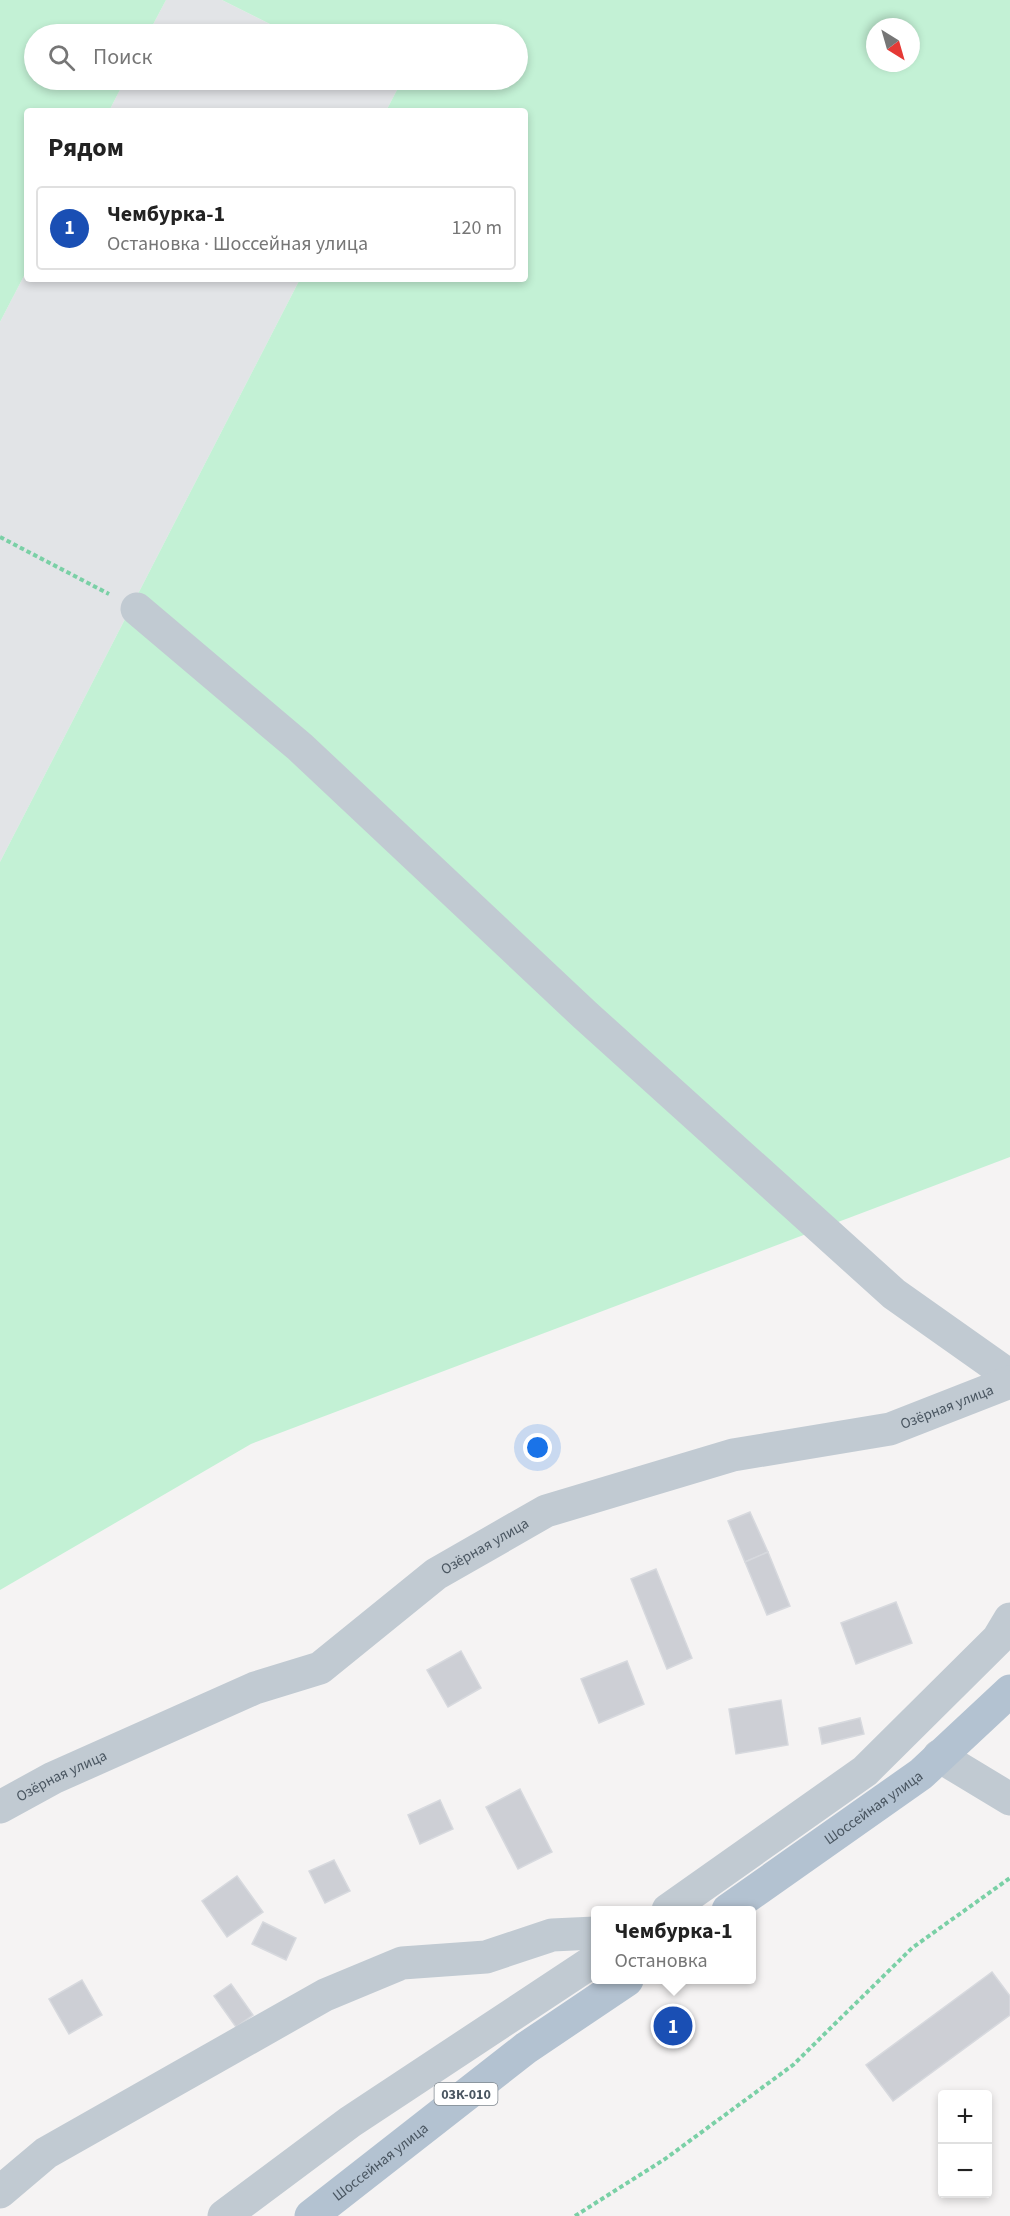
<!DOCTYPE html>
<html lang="ru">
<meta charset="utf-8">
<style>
:root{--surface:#fff;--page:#f2f2f2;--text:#222;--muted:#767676;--line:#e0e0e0;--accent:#7c3aed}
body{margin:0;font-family:"Source Sans 3",sans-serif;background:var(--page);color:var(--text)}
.controls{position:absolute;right:18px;bottom:18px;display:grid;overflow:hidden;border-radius:6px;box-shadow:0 3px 9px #0003}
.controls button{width:54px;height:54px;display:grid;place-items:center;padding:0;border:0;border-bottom:2px solid var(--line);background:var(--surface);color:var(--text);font:30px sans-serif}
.compass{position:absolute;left:866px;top:18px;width:54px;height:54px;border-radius:50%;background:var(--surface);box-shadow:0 3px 9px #0003;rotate:143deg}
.you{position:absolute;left:538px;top:1448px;width:21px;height:21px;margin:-15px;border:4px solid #fff;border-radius:50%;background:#1a73e8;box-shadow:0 0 0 9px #1a73e833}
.badge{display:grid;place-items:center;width:39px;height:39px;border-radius:50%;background:var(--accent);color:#fff;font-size:20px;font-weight:700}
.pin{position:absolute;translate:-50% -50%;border:3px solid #fff;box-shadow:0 2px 6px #0006}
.popup{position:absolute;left:591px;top:1906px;width:165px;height:78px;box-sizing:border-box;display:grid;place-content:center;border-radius:6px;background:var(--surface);filter:drop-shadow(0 2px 4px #0005);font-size:20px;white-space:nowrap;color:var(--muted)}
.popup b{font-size:22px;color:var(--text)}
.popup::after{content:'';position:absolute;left:50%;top:100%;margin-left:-12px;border:12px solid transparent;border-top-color:var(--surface)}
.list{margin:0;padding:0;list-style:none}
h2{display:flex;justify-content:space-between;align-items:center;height:78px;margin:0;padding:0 24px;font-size:26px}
h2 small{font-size:20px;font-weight:400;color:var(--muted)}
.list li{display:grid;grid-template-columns:39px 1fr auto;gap:18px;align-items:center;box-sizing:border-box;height:84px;margin:0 12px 12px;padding:0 12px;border:2px solid var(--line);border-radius:6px}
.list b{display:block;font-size:22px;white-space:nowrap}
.list p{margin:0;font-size:20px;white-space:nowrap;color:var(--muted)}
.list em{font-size:20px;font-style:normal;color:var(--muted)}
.icon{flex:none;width:33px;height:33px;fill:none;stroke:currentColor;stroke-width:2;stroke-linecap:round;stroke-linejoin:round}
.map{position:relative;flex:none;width:1010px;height:2216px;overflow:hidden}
.search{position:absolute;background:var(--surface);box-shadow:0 3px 9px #0003;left:24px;top:24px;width:504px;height:66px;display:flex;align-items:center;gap:15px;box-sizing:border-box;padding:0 21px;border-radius:33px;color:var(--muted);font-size:22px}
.panel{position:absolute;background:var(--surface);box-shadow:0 3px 9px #0003;left:24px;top:108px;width:504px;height:174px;border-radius:6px}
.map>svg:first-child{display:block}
.airport{fill:#e2e4e7}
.green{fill:#c3f1d5;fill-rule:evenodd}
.building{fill:#cdcfd5;stroke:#d7d9de;stroke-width:1.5}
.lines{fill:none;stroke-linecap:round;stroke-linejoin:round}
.path{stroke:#7ad0a6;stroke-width:4;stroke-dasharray:4.5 3;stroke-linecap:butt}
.minor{stroke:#c1cad2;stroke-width:33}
.major{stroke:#b3c2d1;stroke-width:33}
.labels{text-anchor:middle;stroke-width:4.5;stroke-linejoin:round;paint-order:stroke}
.shield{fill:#fff;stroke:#808990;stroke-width:1.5}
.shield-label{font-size:14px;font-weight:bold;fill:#4a5661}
.street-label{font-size:15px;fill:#4a5661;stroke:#fff}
</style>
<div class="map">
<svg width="1010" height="2216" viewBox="0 0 1010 2216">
<rect width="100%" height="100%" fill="#f5f3f3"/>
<g class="airport">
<polygon points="166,0 222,0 290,34 148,34"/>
<polygon points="125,80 378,80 397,90 386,111 109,111"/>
<polygon points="27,270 27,279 300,279 0,862 0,322"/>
</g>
<g class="green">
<polygon points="0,0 166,0 148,34 34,34 34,80 125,80 109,111 27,111 27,270 0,322"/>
<path d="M222,0H1010V1157L251,1444L0,1590V862L300,279H525V111H386L397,90L378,80H518V34H290ZM875,27H911V63H875Z"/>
</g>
<g class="building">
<polygon points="750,1512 768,1552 745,1562 728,1521"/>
<polygon points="768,1552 790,1606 767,1615 745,1562"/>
<polygon points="656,1569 692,1658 667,1669 631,1579"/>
<polygon points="896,1602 912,1643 856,1664 841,1623"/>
<polygon points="461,1651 481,1688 448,1707 427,1670"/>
<polygon points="627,1661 644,1704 599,1723 581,1679"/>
<polygon points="781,1700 788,1745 736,1754 729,1709"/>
<polygon points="860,1718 864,1734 822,1744 819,1728"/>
<polygon points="520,1789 552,1852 518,1869 486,1807"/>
<polygon points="440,1800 453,1829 420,1844 408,1815"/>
<polygon points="334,1860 350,1891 325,1903 309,1871"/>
<polygon points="237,1876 263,1912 227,1937 202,1901"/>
<polygon points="263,1922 296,1938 286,1960 252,1944"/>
<polygon points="992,1972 1010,1996 1010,2015 893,2101 866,2065"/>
<polygon points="82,1980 102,2015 69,2034 49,1999"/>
<polygon points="231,1984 253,2015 236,2027 214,1996"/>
</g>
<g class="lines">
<g class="path">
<polyline points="0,537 109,594"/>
<polyline points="575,2216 665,2159 793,2065 912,1948 1010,1878"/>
</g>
<g class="minor">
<polyline points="137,609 300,747 585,1015 894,1294 1010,1376"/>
<polyline points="939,1756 1010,1799"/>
<path id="s1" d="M0,1807L53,1778L255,1688L320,1668L436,1574L546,1511L733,1455L890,1429L1010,1382"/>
<polyline points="668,1910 865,1771 998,1639 1010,1619"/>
<polyline points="0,2192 46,2153 325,1995 402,1963 486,1957 552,1935 595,1933"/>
<polyline points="224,2216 350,2122 595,1960"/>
</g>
<g class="major">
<path id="s2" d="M728,1910L921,1774L1010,1691"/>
<path id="s3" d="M311,2216L526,2048L627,1980"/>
</g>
</g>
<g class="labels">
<rect class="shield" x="434.5" y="2083" width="63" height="22" rx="4.5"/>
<g class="shield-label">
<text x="466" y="2099">03К-010</text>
</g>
<g class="street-label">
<text dy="5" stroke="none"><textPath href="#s1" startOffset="1041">Озёрная улица</textPath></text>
<text dy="5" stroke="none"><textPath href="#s1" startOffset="555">Озёрная улица</textPath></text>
<text dy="5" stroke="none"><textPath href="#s1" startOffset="69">Озёрная улица</textPath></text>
<text dy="5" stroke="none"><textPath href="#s2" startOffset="178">Шоссейная улица</textPath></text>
<text dy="5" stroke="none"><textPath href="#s3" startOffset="88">Шоссейная улица</textPath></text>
</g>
</g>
</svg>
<div class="controls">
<button>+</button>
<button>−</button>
</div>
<svg class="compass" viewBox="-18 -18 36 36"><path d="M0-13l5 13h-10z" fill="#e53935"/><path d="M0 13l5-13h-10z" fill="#767676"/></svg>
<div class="you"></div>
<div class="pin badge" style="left:673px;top:2026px;background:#1a4fb4">1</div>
<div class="popup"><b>Чембурка-1</b>Остановка</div>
<div class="search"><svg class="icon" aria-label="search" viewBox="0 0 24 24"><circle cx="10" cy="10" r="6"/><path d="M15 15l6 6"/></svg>Поиск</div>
<section class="panel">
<h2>Рядом<small></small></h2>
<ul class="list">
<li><span class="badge" style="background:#1a4fb4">1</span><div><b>Чембурка-1</b><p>Остановка · Шоссейная улица</p></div><em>120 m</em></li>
</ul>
</section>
</div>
